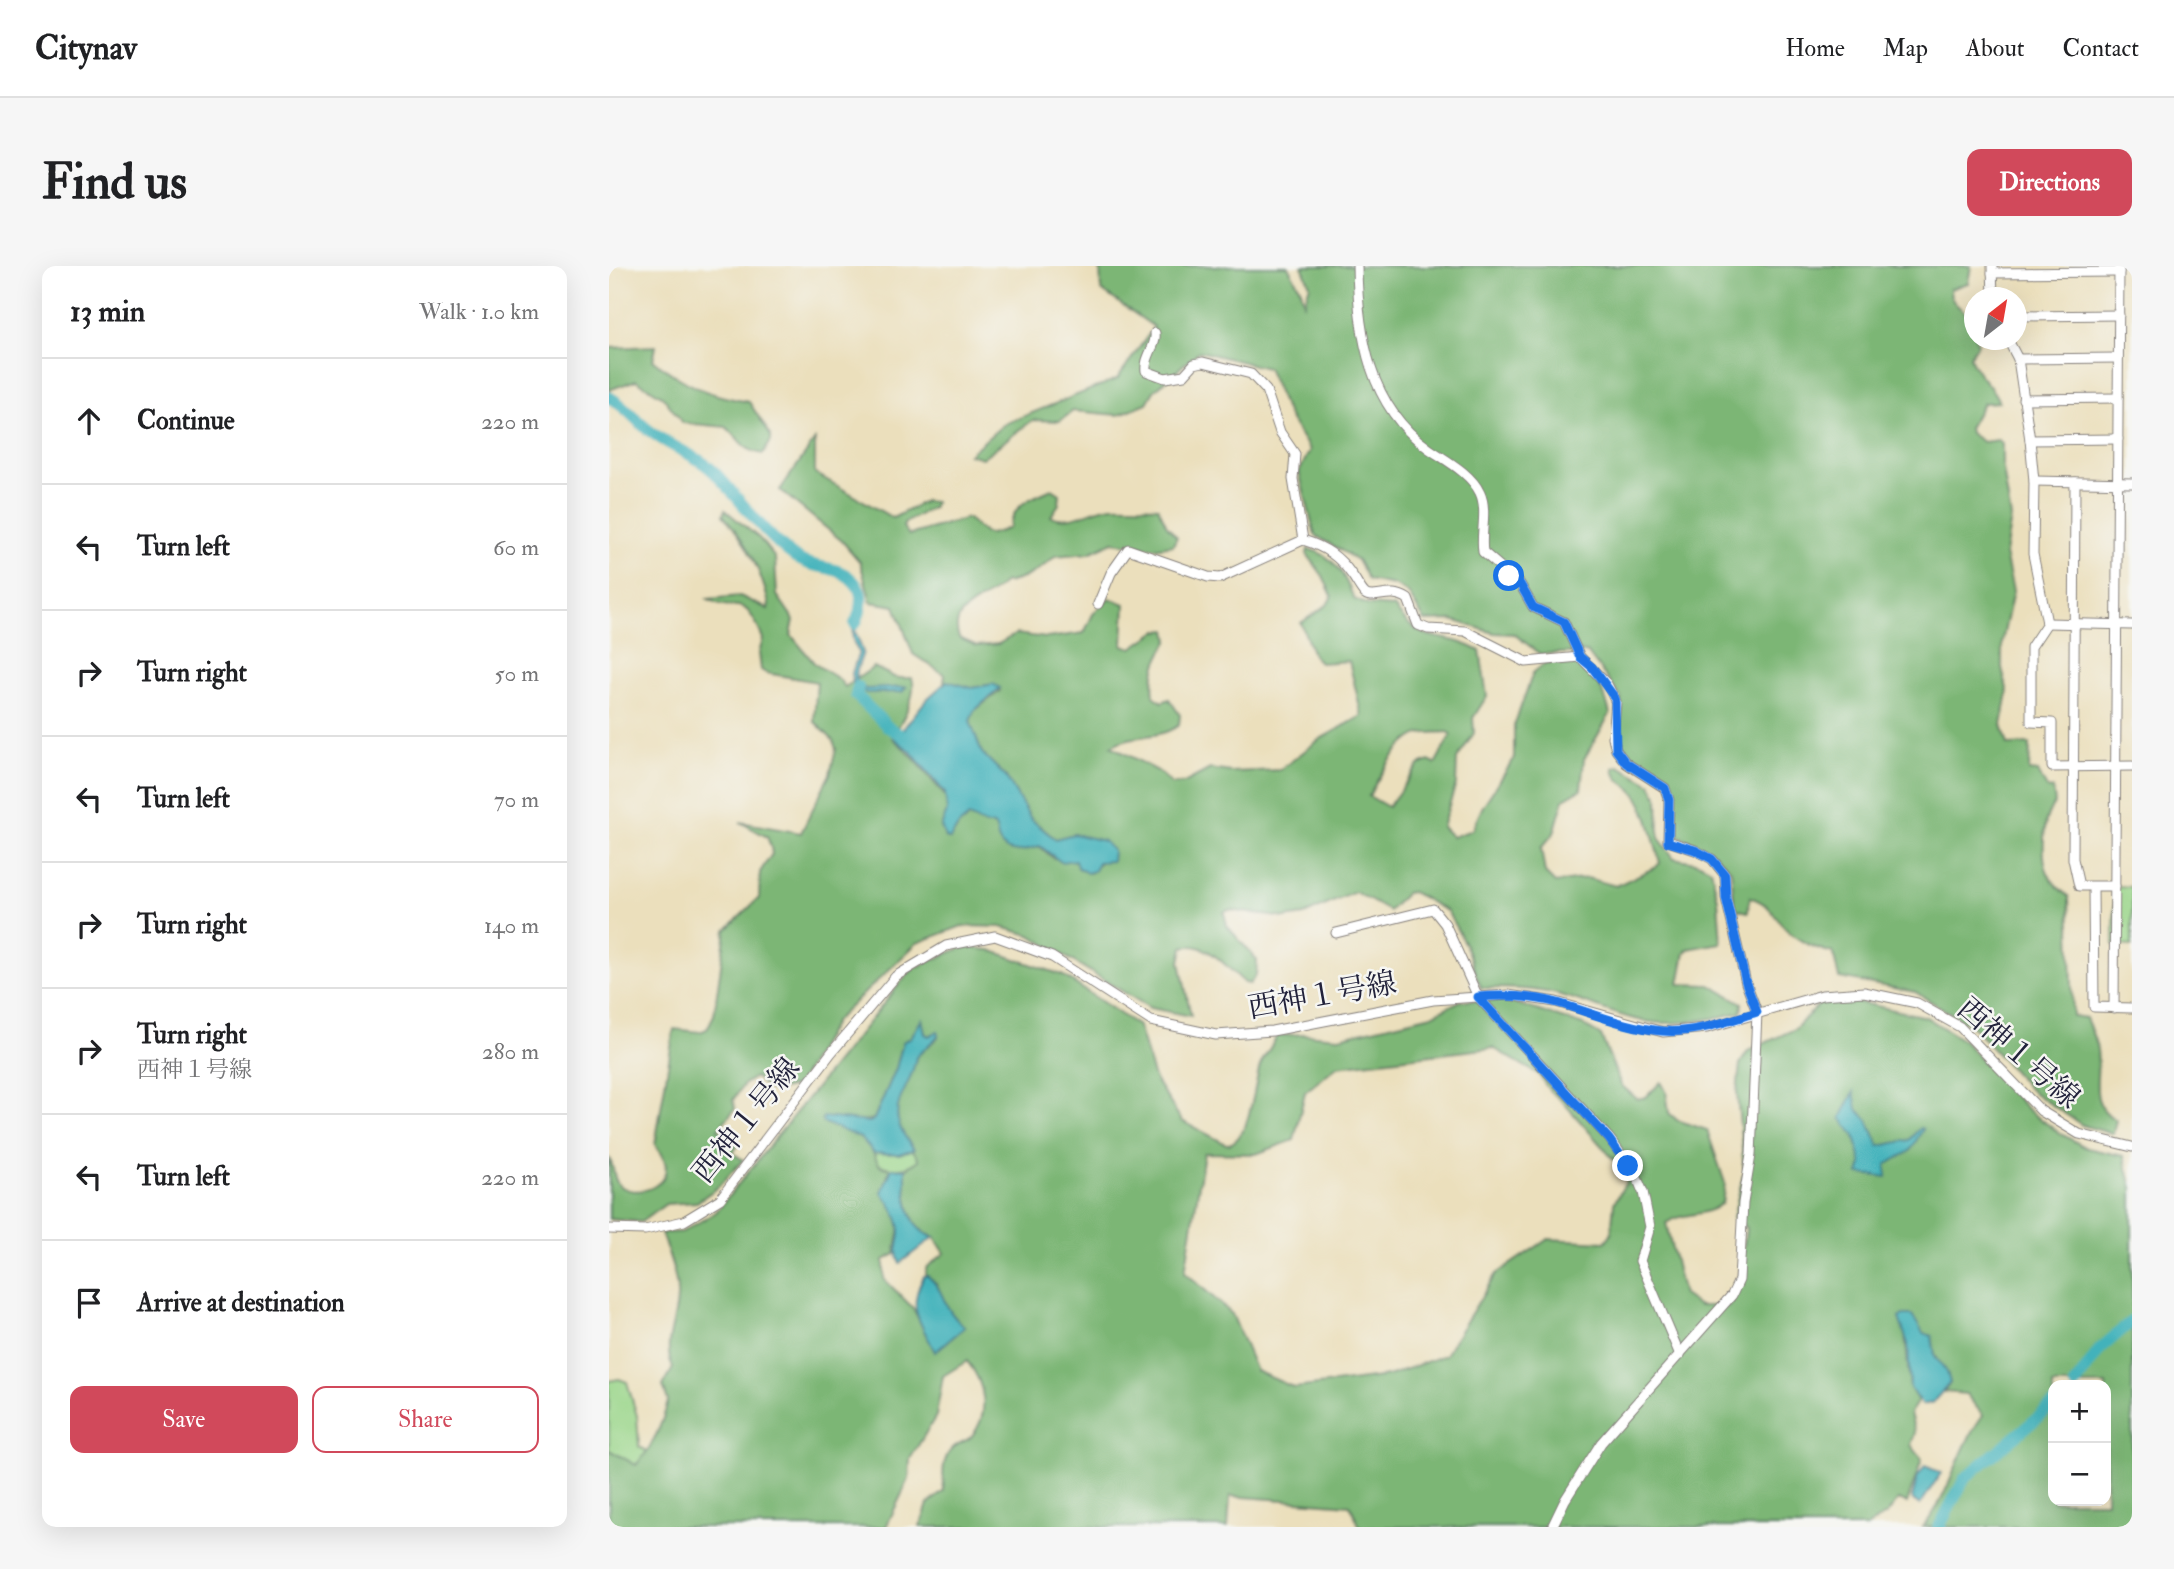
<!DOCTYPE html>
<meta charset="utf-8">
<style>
:root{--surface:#fff;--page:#f6f6f6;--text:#202124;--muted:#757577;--line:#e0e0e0;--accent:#d1495b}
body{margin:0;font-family:"IM FELL Double Pica","Noto Serif JP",serif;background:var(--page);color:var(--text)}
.controls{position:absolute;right:21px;bottom:21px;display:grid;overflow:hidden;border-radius:14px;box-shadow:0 7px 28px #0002}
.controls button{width:63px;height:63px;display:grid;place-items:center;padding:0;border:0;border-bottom:2px solid var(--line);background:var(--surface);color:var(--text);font:35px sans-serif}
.compass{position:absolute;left:1355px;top:21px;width:63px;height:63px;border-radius:50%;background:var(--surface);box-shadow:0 7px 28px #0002;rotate:31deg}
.stop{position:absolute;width:21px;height:21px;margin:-16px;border:5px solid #1a73e8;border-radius:50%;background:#fff}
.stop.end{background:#1a73e8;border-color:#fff;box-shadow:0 2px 7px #0008}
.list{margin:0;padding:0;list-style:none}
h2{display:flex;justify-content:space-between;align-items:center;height:91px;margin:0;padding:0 28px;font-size:30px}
h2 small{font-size:23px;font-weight:400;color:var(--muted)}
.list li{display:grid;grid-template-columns:46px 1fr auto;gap:21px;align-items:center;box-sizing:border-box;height:126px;padding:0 28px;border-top:2px solid var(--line)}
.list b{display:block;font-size:26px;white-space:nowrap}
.list p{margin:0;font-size:23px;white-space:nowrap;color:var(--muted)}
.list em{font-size:23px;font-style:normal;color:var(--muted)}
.actions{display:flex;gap:14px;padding:21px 28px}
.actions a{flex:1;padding:16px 0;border:2px solid var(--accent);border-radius:14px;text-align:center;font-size:24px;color:var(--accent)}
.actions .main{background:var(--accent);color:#fff}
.icon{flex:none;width:38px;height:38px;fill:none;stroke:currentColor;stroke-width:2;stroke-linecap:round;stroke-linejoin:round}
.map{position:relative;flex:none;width:1523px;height:1261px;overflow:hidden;border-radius:14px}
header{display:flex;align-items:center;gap:42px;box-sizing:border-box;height:98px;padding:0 35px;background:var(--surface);border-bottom:2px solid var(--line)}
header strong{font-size:33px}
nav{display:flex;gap:38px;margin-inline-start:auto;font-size:24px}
.intro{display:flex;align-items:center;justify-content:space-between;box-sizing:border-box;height:168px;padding:0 42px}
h1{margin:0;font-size:49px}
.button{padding:18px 32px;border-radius:14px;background:var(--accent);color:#fff;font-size:24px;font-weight:700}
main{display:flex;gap:42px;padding:0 42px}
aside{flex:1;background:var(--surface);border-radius:14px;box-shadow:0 7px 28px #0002}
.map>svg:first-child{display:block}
.green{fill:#9ad589;stroke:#5e7c62;stroke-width:2}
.forest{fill:#7bb675;stroke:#4e6c58;stroke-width:2;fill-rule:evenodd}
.water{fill:#42b2bb;stroke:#326a7b;stroke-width:2}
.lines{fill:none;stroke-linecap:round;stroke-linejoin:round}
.river{stroke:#42b2bb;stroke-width:12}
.minor-casing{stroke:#86807c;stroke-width:11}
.minor{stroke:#fff;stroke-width:9}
.route{stroke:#1a73e8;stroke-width:9}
.labels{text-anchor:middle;stroke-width:5;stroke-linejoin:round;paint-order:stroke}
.street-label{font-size:30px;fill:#22223b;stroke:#f6f6f2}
</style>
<header>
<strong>Citynav</strong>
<nav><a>Home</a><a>Map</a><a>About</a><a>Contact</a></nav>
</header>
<div class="intro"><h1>Find us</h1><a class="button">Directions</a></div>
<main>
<aside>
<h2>13 min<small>Walk · 1.0 km</small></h2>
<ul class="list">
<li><svg class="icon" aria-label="ahead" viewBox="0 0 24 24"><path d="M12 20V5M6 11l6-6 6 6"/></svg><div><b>Continue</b></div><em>220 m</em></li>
<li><svg class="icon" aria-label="left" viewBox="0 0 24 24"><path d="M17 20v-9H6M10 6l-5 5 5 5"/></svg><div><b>Turn left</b></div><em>60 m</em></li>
<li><svg class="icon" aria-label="right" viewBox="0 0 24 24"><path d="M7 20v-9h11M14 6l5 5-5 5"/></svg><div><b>Turn right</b></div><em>50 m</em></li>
<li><svg class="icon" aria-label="left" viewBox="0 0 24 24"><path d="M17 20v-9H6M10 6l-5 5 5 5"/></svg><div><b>Turn left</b></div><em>70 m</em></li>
<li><svg class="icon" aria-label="right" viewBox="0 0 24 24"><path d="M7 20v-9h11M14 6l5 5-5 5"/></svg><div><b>Turn right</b></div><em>140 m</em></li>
<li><svg class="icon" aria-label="right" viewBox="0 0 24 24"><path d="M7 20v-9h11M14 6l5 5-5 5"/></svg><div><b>Turn right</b><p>西神１号線</p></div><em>280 m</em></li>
<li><svg class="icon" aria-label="left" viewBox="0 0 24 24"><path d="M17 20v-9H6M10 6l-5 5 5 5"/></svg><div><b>Turn left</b></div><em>220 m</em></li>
<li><svg class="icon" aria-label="arrive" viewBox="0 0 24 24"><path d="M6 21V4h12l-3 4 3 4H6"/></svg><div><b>Arrive at destination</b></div></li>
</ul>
<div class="actions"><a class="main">Save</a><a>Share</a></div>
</aside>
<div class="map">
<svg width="1523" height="1261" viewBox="0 0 1523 1261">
<rect width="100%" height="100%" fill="#f6f6f2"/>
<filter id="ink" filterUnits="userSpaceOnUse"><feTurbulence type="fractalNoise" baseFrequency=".0143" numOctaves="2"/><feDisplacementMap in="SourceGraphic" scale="14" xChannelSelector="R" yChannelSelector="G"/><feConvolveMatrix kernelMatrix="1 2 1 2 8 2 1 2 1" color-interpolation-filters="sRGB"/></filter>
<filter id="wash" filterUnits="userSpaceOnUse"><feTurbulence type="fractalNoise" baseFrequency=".00686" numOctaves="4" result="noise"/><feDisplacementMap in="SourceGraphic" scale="28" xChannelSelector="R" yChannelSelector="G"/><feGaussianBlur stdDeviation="1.57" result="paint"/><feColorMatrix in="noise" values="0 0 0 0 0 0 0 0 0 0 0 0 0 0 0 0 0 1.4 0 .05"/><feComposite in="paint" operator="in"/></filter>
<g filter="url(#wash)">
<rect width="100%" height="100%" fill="#ebdfbc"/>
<g class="green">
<polygon points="1506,620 1523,621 1523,680 1505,679"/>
<path d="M305,883L311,894C297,903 282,906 267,896L265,887L290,888Z"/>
<polygon points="10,1113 18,1116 28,1150 30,1181 40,1186 27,1199 0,1184 0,1115"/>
</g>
<g class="forest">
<path d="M491,0H679L692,24L695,37L701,19L693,0H1362L1359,17L1341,23C1341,38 1352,41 1361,51C1367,59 1364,71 1369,77L1361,90C1366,109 1383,118 1390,136L1374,137L1360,162L1361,167L1374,176L1389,174L1393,177V197L1402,252L1396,288L1404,325L1393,376V402L1399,427L1393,459L1399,479L1421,478L1420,505L1429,506L1439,524L1444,523L1446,537C1436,549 1436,558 1435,573C1433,600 1438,614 1460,631L1464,750L1477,752C1481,762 1487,774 1488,784C1492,811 1477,837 1507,854L1504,868L1473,859L1422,825L1363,760L1306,726L1230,712L1224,687C1206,682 1192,677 1178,664C1162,648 1165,640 1141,631L1139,646L1126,643L1122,604L1103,586L1070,570L1066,566V534L1058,515L1018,491L1010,479L1012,431L978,386L931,388L905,368L885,367L843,354L816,355L799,327L785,319L759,314L748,294L706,269L690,206L701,184L681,153L658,102L590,85L545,125L538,137L509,149L464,145L451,155L424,154L373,192L360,188L395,158L508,113L545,61L492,24Z"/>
<path d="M47,80L44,94C78,120 98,129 140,136L162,170V175L154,188C130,183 133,174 117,161L74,157L54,131L27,114L0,124V82Z"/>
<path d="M206,174V207L284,252L316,235L326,236L324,241L296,257L294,261L300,269L358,252C379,268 372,273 400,262C405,237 422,232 443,223L451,228L450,238L442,250C463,259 482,242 503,240C518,239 534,241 549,241L558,260L568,271L564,279L545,282L504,276L480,287L446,290C433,303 412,316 394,317C379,336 338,340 350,372L368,380L389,378L407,368L438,372L475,367L484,348L500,332L516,338L514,379L523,382L548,365L558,364L560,374C547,395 542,406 545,430L553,436L560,433L571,449L570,459C551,474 523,467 502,480L549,505L563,518L575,517L601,503L622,506L671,504L711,473L753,450L740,395L712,397L704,389L692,357L718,339L723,330L714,310L698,288L699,283C726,289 736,310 745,333L759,339L785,341C815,383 831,363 871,385L878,430L864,452L865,467L848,493L847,518L833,561L843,571L863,564L874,540L905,493V460L924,407L936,397L963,394C985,408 995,422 1001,448L975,493L972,523L955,533L945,567L932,582L936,607L946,617L978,612L1007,620L1047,601L1051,597C1045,576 1040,545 1026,527C1018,517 1007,517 1005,502L1010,500L1042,518L1049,531L1050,572L1065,592L1091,597L1102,603L1109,634L1112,677L1079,683L1076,687L1070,718L1101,719L1133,737L1132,746C1108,752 1083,757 1057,757C1019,757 984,737 948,728C922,722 898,722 872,722L856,678L838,645L803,626L797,627L780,645L746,626L695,649L676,652L620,644L615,646L618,660L648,694L647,709L641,718L636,717C618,702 598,674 574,681L571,696L582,750L541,742L421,669L392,661L353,660L308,677L226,755L188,820L162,825L146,811L135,818L124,834L126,843L109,863L129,879L124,887L134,894L109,921L88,936L57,938L32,956L0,953V893C7,901 2,915 13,921C32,932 65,918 55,893C54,888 49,883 46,879L65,763L91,766L98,763L105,749L117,664L150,632L151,606L163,588L162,581L158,571L131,556L192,567L221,508L227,483L224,474L205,455L208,416L157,407L152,404L150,387L154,373C133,321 130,351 99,333L131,330L159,343L160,338C152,303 137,275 114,249L116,244L150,272L166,292L168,329L185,354L182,369L206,398L230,413L236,421L265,401L287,412H303C309,429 292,457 283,472C297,483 306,493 317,507C333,529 347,530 332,561L337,572L341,573L350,559L360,551L387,560C394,592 406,585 430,580L444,592L463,593L481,607L503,583L465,568L446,573L422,553L397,511L373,487L365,470L361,455L365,445L391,425L384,418L363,422L335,416L336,409L304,388L286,340L262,336L251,296L233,275L171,224ZM839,466L842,469L826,498L820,495L810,499L779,541L760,530C769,512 791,473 811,468C820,466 830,467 839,466Z"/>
<path d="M354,681L381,684L453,709L529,760L545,812L573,855L617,878C641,878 645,818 651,800C655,790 663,780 668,770L695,768L730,771L823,749L851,735L896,734L974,759L992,770L1012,819L1028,833L1037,831L1052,816L1057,825L1060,847L1068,854L1098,864L1116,917L1113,937C1096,952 1075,945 1057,957L1074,1029L1090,1040H1120L1130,1021L1137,962L1124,952L1135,905L1128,827L1131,798L1139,785L1186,763L1210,738L1240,734L1317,751L1355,775L1419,844L1452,868L1478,882L1515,890L1523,922V1261H1314C1342,1228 1348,1184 1374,1149L1357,1128L1335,1126L1341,1117C1336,1101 1323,1092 1324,1075L1314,1067H1296L1301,1122L1309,1135L1301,1147L1306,1167L1302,1179L1313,1193L1298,1237L1289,1234L1278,1248L1258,1261H751L741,1239L621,1230L619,1261H311L319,1238L335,1225C334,1212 332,1193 343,1183C348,1177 356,1176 362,1171C382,1148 376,1117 358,1095L334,1110L327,1150L301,1193L300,1213L277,1261H0V1184L27,1199C44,1181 53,1159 59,1135L54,1120L64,1102C53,1078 67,1057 68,1032C69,1010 59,987 52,967L73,966L107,946L293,715L305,702ZM313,754L316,768L320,770L329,766V771L307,791C303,816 282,833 290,860C293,873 304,882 310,894L297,903C296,926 297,963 325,971L336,987L317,1002V1009L328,1018L338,1045L356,1061L326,1085L304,1042L275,1013V994L286,988L291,962L278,910L283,902C264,904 268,886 258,876C250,869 238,866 228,860L265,853L287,803L294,776L302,771ZM884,782L929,808L940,824L955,837L1020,911L1005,937L1002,968L996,976L939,973L887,1008L836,1089L779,1110L686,1122L647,1105L623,1048L576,1006L595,887L647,888L685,874L696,826L728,800ZM1444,1119H1497V1235H1444Z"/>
</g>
<g class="water">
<path d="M249,342L253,343L246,365L254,386C250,401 239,415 257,423L297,421L293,426L257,427L244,417L243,407L250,386C237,368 247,360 249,342Z"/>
<path d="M338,415L363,422L384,418L391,422L365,445L361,455L373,487L397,511L422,553L446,573L465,568L495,575L504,585L503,595L489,596L485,605L478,607L468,601L466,594L452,596L431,580C417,583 400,593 390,575C387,569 389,564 385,559H376L360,551L350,559L341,573L337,572L332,561L338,545L336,527L302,486L286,473L318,433Z"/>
<path d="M313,753L316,768L320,770L329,765V770L307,791C301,832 269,839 305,883L290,888L265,887L252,872L213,856L214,851L261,856L265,853L287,803L294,776L302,771Z"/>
<polygon points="1245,826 1248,843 1259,854 1270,880 1300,874 1311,862 1314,863 1301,885 1277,899 1278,911 1250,908 1253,898 1246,870 1232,852"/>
<path d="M283,902L297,903C296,925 297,964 325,971L291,997C284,984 292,977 291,963C289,948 281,938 273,926Z"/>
<path d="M315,1010H319C338,1027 332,1042 356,1061L326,1086C311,1055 297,1043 315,1010Z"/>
<polygon points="1294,1049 1303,1049 1314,1067 1323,1070 1326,1090 1338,1106 1341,1117 1324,1136 1313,1139 1301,1122 1299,1078 1290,1052"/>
<polygon points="1316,1200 1332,1207 1311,1239 1303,1233 1308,1212"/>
</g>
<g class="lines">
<g class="river">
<path d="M0,131C21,143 27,156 45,168C65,183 91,190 108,209C134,237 155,268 186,291C207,306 229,296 247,318C256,329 252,346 246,358"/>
<polyline points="249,421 247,429 279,461 303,476"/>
<polyline points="1466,1119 1491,1083 1523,1055"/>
<polyline points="1330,1261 1356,1212 1444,1139"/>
</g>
</g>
</g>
<g filter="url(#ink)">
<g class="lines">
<g class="minor-casing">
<g id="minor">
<path d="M748,0C749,69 760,140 819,182C836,194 862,207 871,227C879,244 871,268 874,286L911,318L924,341L955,356L971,391L998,418L1007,436L1004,471L1007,484L1017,497L1056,522L1060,534L1059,575L1086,584L1103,593L1116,609L1117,632L1137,717L1148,746L1142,889L1134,937L1130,1014L1123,1029L992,1177L956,1234L943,1261"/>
<polyline points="1383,0 1384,32"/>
<polyline points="1383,7 1510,6"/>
<polyline points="1408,50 1510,49"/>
<path d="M546,67C548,80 535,91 537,105L556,112L575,109L585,98L594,96L642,108L657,124L671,166L686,188L684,213L694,274"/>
<polyline points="1399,74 1409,93 1421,174 1425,215 1424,288 1438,357 1422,381 1422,456 1443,457 1443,501 1523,500"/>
<polyline points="1409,93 1509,92"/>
<polyline points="1414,133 1509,132"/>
<polyline points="1421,174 1509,173"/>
<polyline points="1425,215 1523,217"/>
<polyline points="1466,216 1464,593 1470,620 1506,620"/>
<path d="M489,338L502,307L519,283L599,311L611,312L694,274C716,281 730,290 743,309C747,314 751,323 756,328C765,335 781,321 799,333L809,359L819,363L856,365L917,396L971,391"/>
<polyline points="1438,357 1523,359"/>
<polyline points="1484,621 1485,741 1523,742"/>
<polyline points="727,667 824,643 836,658 869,731 1000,872 1026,907 1034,926 1041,961 1031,995 1071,1089"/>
<polyline points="1505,742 1510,0"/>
<polyline points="0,963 36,964 75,955 111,933 222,787 287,710 337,680 386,670 443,691 542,755 607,769 663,765 824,734 899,729 947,736 1054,766 1098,762 1213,729 1255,726 1308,737 1351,761 1432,845 1470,868 1523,881"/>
</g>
</g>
<use href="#minor" class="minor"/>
</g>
</g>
<g class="lines" filter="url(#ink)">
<path class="route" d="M900,310L911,318L924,341L955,356L971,391L983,401L1006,432L1007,484L1017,497L1056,522L1060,534L1059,576L1086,584L1103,593L1116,609L1117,632L1137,717L1148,746C1118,755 1086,768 1053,765C1018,762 983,747 949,737C923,730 896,729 869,731L1000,873L1019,900"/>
</g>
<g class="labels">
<g class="street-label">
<text transform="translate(713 729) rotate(-10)" y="10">西神１号線</text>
<text transform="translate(1410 787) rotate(41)" y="10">西神１号線</text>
<text transform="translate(137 854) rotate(-51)" y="10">西神１号線</text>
</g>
</g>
</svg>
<div class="controls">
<button>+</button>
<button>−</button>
</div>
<svg class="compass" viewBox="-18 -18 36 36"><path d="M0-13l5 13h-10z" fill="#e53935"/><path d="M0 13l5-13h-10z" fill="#757577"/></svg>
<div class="stop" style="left:900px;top:310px"></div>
<div class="stop end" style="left:1019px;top:900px"></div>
</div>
</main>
